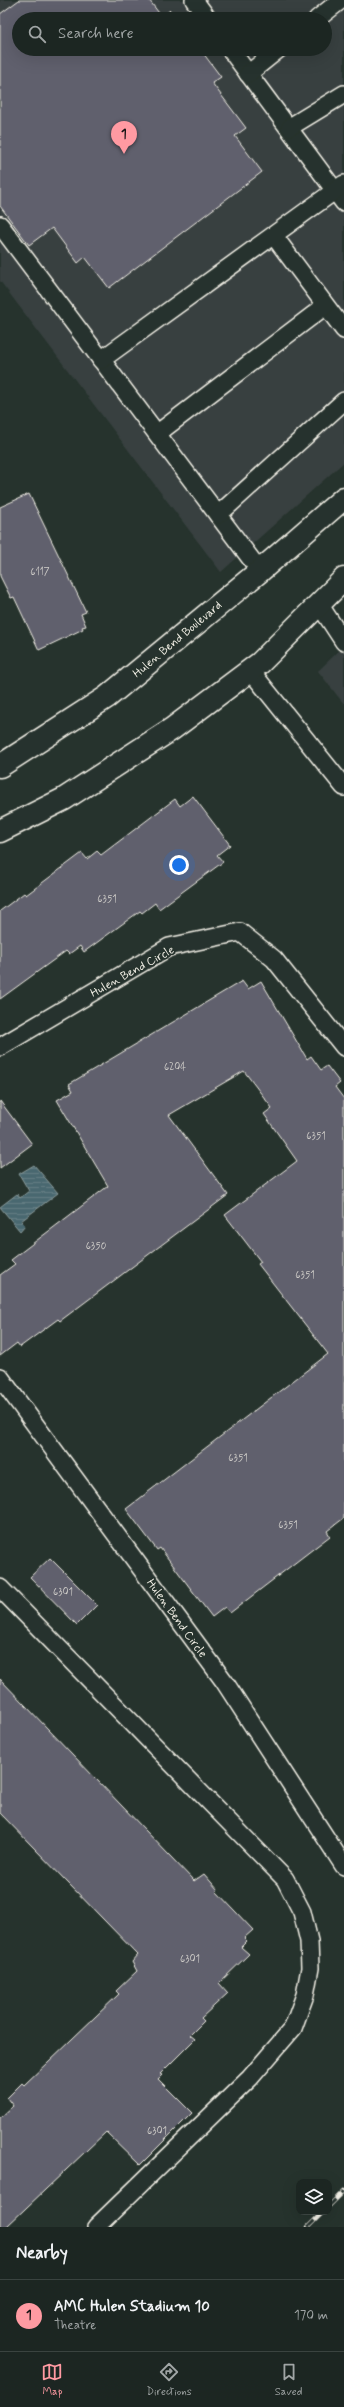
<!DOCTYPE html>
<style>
:root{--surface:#1c2622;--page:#29322f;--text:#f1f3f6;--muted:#a0a5a5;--line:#3a4340;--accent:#ff9aa2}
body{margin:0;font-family:Mynerve,sans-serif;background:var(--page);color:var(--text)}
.controls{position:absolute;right:12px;bottom:12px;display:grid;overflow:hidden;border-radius:8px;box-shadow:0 4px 16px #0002}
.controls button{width:36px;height:36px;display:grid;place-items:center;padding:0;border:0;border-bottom:1px solid var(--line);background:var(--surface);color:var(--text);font:20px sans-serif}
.you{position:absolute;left:179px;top:865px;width:14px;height:14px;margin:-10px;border:3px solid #fff;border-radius:50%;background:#1a73e8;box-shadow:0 0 0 6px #1a73e833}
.badge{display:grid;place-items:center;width:26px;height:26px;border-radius:50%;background:var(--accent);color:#111;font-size:13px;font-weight:700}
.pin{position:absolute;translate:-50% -33px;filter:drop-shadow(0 1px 2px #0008)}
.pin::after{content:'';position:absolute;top:21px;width:14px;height:12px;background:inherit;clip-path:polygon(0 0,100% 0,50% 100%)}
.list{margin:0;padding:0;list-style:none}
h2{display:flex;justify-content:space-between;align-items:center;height:52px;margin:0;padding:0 16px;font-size:17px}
h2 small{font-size:13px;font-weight:400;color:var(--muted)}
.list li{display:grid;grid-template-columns:26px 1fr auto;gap:12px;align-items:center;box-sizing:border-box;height:72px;padding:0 16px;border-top:1px solid var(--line)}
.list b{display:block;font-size:15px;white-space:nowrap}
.list p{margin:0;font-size:13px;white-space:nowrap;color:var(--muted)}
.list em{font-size:13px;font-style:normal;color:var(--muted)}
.icon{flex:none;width:22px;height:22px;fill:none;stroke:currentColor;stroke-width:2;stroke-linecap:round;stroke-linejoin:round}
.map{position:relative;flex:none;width:344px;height:2227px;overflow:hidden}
.search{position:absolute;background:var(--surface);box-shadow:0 4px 16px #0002;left:12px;right:12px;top:12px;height:44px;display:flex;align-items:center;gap:10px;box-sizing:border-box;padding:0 14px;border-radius:22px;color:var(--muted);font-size:15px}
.sheet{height:124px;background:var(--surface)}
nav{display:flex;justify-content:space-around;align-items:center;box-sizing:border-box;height:56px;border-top:1px solid var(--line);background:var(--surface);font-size:11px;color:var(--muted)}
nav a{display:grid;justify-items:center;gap:2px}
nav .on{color:var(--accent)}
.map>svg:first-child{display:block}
.built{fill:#384140;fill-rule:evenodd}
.water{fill:url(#water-rules);stroke:#8e9fa0}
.building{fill:#61616d;stroke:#f4f1e8}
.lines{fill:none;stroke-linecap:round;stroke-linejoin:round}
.lane-casing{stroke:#f4f1e8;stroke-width:20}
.secondary-casing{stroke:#f4f1e8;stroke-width:25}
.lane{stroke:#26332d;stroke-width:17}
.secondary{stroke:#26332d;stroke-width:22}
.rail-casing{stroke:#f4f1e8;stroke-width:4.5}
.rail{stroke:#26332d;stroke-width:3;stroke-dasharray:9;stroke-linecap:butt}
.labels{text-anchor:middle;stroke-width:3.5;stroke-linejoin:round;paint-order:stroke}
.number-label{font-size:10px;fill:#cfcdc9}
.street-label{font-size:12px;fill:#f4f1e8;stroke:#26332d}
</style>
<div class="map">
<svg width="344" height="2227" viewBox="0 0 344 2227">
<defs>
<pattern id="water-rules" width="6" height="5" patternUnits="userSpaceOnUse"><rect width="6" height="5" fill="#4a6870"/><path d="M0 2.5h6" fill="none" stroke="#657e84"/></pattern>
</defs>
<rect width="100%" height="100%" fill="#26332d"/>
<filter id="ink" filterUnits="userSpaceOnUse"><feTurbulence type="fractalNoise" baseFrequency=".025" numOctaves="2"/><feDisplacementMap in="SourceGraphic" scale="8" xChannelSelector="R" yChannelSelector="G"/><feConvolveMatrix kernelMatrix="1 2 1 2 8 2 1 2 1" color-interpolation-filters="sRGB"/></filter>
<g filter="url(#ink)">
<g class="built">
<path d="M0,0H344V462L221,572L0,281ZM19,19H325V49H19Z"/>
<polygon points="344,646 344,704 318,671"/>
</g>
<polygon class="water" points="34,1165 58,1193 21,1221 25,1225 20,1231 0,1207 17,1194 20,1198 29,1191 19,1174"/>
<g class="building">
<polygon points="19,0 149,0 162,17 170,10 177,19 19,19 19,49 200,49 221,77 212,83 246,128 235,136 262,172 109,288 85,257 78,263 52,228 29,245 0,206 0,14"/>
<polygon points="29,494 86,612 81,614 86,626 82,627 83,629 39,650 14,597 11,598 0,576 0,507"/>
<polygon points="193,796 230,845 217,855 223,862 159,909 155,903 142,913 140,911 84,952 80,946 69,954 66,951 0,999 0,911 24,893 26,895 82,853 87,859 97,851 101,855 175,799 180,806"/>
<polygon points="242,981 248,989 261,981 307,1059 311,1056 321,1070 327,1066 340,1083 335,1087 344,1099 344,1518 327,1531 330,1536 261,1589 230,1613 225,1607 212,1617 160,1548 157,1550 126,1509 328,1354 258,1264 261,1262 225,1215 297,1161 264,1114 272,1108 244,1071 169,1115 228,1195 60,1321 58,1319 20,1347 17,1343 0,1356 0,1275 15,1264 11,1260 108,1186 57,1100 73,1091 69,1084"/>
<polygon points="0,1101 32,1144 0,1168"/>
<polygon points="50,1558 97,1605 77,1625 30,1577"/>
<polygon points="0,1679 194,1881 204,1874 218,1890 216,1891 253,1930 244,1938 247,1941 241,1947 249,1954 219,1983 228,1993 201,2018 204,2021 190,2035 195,2039 160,2074 162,2075 158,2079 192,2113 140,2165 106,2132 6,2227 0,2227 0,2118 13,2106 7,2098 22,2083 24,2085 119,1994 116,1991 137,1971 132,1962 138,1955 0,1813"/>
</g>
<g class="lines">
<g class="lane-casing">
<g id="lane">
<polyline points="194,0 208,19"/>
<polyline points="317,19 341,0"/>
<polyline points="230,49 344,203"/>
<polyline points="248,74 279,49"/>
<polyline points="290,127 344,94"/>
<polyline points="0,225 260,571"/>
<polyline points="274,236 344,330"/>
<polyline points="101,360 344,184"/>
<polyline points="158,433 325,306"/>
<polyline points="218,515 344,401"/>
<polyline points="319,604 344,642"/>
<polyline points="250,670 344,787"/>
<polyline points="0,1047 169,947 240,932 274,959 344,1047"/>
<polyline points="0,1377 224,1681 344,1866"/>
<polyline points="0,1588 285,1879 302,1912 309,1941 310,1968 305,1995 293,2028 250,2078 96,2227"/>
</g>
</g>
<g class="secondary-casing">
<g id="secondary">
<polyline points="0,766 107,697 260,571 344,498"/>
<polyline points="0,831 64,799 172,729 260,663 344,579"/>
</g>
</g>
<use href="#lane" class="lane"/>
<use href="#secondary" class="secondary"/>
<g class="rail-casing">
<g id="rail">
<polyline points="329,2206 344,2191"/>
<polyline points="308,2227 323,2212"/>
</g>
</g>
<use href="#rail" class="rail"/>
</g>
</g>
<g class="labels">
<g class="number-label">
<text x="40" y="575">6117</text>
<text x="107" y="902">6351</text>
<text x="175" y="1070">6204</text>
<text x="316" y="1139">6351</text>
<text x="96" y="1249">6350</text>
<text x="305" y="1278">6351</text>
<text x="238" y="1461">6351</text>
<text x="288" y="1528">6351</text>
<text x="63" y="1595">6301</text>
<text x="190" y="1962">6301</text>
<text x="157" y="2134">6301</text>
</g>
<g class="street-label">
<text transform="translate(177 639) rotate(-40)" y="4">Hulen Bend Boulevard</text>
<text transform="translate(132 971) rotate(-29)" y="4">Hulen Bend Circle</text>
<text transform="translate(177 1618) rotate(54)" y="4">Hulen Bend Circle</text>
</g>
</g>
</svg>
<div class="controls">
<button><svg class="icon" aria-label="layers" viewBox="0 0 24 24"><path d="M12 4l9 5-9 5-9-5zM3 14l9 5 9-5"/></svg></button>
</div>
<div class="you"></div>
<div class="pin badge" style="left:124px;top:154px">1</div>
<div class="search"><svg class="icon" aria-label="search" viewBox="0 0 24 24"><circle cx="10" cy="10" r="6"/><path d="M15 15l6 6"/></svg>Search here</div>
</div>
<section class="sheet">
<h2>Nearby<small></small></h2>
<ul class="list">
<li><span class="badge">1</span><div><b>AMC Hulen Stadium 10</b><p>Theatre</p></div><em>170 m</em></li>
</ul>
</section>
<nav>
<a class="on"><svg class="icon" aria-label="map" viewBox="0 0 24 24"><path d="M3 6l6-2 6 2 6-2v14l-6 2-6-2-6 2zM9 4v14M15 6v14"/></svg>Map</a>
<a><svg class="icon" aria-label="directions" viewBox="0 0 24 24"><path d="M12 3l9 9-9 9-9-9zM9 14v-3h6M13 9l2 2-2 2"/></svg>Directions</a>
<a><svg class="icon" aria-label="saved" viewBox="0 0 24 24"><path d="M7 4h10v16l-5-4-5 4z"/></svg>Saved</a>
</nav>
